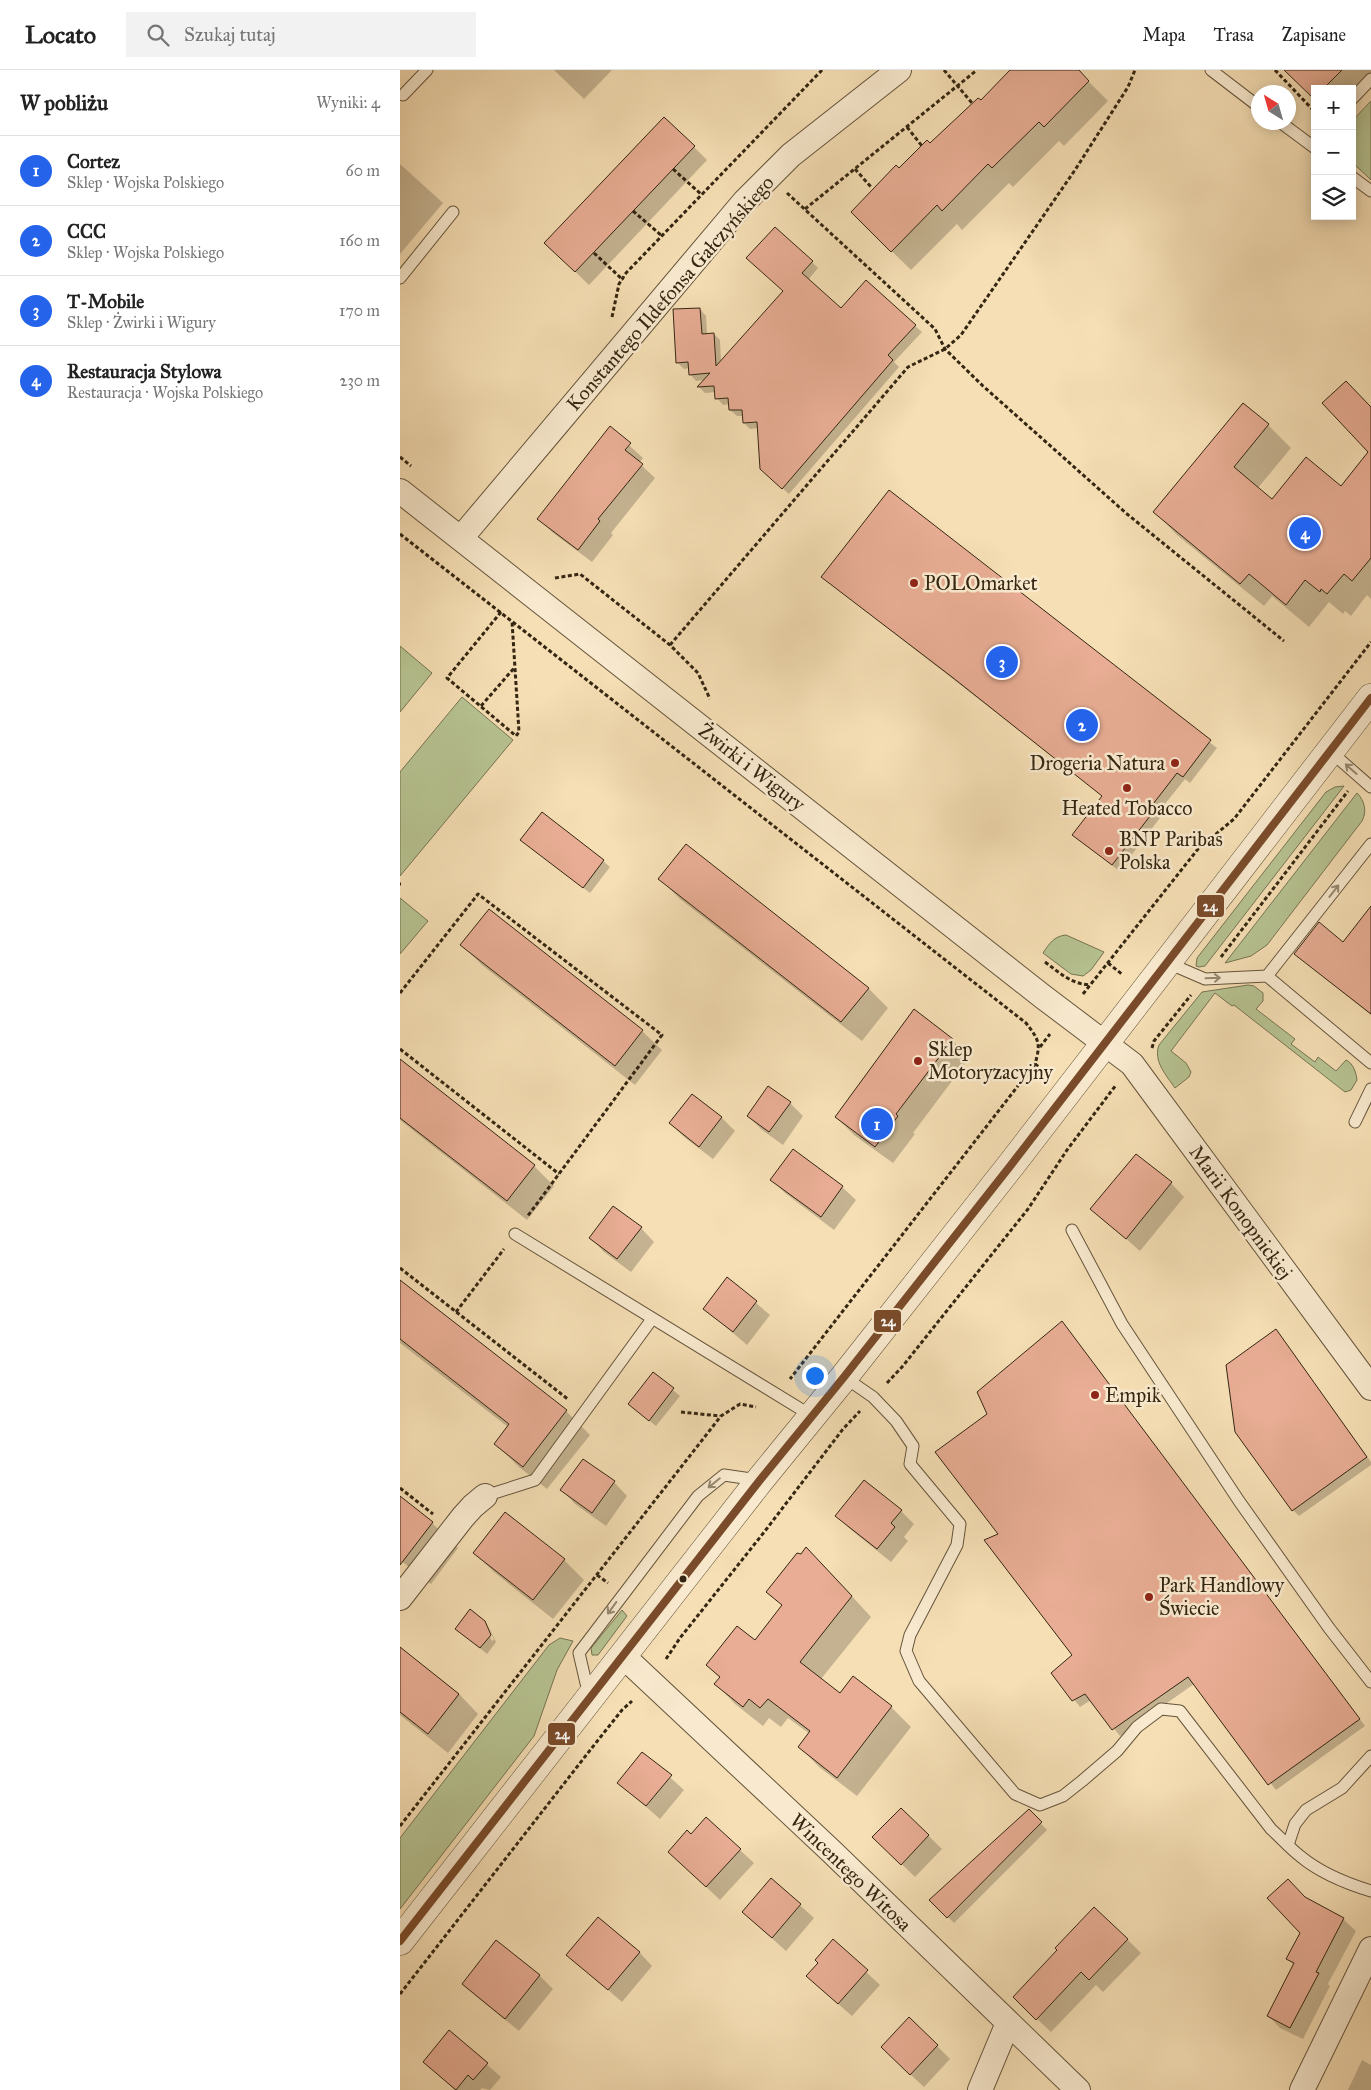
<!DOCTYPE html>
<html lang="pl">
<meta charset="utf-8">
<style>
:root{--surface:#fff;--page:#f2f2f2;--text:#222;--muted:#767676;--line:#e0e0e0;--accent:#2563eb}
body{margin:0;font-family:"IM FELL Great Primer",serif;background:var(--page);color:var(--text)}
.controls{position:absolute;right:15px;top:15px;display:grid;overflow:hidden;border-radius:0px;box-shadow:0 2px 12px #0003}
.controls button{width:45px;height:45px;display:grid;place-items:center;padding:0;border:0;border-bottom:1px solid var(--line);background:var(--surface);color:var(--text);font:25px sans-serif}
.compass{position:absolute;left:851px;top:15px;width:45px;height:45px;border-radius:50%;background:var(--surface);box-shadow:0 2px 12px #0003;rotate:323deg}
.you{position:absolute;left:414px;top:1305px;width:18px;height:18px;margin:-12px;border:4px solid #fff;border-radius:50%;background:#1a73e8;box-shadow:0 0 0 8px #1a73e833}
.badge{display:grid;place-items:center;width:32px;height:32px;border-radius:50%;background:var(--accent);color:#fff;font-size:16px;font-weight:700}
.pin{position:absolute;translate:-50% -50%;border:2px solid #fff;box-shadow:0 1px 5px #0006}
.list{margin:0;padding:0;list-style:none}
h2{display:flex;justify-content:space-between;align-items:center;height:65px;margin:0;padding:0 20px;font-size:21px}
h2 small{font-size:16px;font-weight:400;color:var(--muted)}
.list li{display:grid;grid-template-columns:32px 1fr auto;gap:15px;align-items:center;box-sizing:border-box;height:70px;padding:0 20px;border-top:1px solid var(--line)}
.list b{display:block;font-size:19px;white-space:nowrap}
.list p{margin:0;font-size:16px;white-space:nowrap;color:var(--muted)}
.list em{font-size:16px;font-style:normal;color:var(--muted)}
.icon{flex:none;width:28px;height:28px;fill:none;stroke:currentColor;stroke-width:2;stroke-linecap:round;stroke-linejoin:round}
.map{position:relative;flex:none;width:971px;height:2020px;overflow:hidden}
header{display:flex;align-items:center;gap:30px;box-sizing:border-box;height:70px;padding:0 25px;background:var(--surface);border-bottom:1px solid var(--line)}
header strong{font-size:24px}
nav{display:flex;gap:28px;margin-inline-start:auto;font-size:18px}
.search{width:350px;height:45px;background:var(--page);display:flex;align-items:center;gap:12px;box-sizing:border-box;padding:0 18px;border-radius:0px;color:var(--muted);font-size:19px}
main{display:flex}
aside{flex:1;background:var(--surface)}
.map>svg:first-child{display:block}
.green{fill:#b7c392;stroke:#767452}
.shadow{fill:#0003}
.building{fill:#e8ad94;stroke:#342612}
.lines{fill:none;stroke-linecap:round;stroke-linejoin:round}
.service-casing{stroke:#64543b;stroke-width:13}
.minor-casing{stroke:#64543b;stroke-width:26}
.tertiary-casing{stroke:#64543b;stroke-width:29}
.path{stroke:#342612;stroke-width:3;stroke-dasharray:4 2.5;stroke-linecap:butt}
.service{stroke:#f9eacf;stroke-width:11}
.minor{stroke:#f9eacf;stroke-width:24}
.tertiary{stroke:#f9eacf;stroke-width:28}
.bus-1-casing{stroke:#f9eacf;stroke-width:11}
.bus-1{stroke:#7a4b2a;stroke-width:8}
.oneway{stroke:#968870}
.poi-dot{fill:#8f2418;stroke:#f9eacf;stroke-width:2}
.bus-dot{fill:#342612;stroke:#f9eacf;stroke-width:2}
.labels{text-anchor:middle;stroke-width:5;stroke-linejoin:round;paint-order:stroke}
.street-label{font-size:20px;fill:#342612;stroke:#f9eacf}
.poi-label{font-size:20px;fill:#342612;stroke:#f9eacf;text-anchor:start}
.line-badge{stroke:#f9eacf;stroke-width:2}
.badge-label{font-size:14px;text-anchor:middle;font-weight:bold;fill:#fff}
</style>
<header>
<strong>Locato</strong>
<div class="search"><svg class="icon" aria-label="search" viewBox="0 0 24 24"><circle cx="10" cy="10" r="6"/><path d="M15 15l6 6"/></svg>Szukaj tutaj</div>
<nav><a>Mapa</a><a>Trasa</a><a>Zapisane</a></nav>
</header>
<main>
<aside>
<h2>W pobliżu<small>Wyniki: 4</small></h2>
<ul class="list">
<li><span class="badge">1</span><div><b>Cortez</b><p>Sklep · Wojska Polskiego</p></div><em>60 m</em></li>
<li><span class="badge">2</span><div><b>CCC</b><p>Sklep · Wojska Polskiego</p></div><em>160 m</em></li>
<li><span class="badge">3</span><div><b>T-Mobile</b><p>Sklep · Żwirki i Wigury</p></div><em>170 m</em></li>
<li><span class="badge">4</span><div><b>Restauracja Stylowa</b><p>Restauracja · Wojska Polskiego</p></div><em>230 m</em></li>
</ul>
</aside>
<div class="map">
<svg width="971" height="2020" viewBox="0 0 971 2020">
<rect width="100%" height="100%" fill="#f6dfb5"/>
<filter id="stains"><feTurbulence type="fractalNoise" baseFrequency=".004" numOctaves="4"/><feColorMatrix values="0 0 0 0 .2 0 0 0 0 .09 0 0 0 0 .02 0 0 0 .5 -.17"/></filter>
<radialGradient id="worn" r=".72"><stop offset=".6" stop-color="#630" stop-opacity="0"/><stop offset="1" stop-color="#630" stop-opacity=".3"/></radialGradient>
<g class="green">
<polygon points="971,31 971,110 952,92 952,51"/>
<polygon points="0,576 32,603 0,642"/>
<polygon points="62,627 113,670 0,806 0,702"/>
<polygon points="944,716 805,896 799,897 796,896 797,888 926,722 935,717"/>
<path d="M957,723C965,731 967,742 962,751L867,875L851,886L825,893Z"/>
<polygon points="0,828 28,851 0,884"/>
<path d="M666,865L704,882L691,900L683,906L671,904L643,883C649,874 654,866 666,865Z"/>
<path d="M848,915L854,916L863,923V931L856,939L895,969L891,974L915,992L918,987L936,1001L946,990C953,993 956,1002 957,1010L951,1020L945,1022L834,935L832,936L815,923L771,981L786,993L791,1002L789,1007L775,1018C766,1005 753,991 759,975L802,922Z"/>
<polygon points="222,1540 227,1546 198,1585 192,1585 191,1578"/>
<polygon points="160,1568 173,1571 157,1600 134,1666 0,1839 0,1768 149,1575"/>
</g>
<g class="shadow">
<polygon points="154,0 212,0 184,29"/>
<polygon points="617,0 677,0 708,31 664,76 659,71 613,117 609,113 562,160 557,154 511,200 452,142 499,100"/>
<polygon points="886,0 971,0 971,10 952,29 952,19 915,19 915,29"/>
<polygon points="294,77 307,90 189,215 159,186"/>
<polygon points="0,94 43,133 0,184"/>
<polygon points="412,192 418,198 408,210 441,240 515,256 522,262 494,292 499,297 389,424 368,405 359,358 350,359 344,353 344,346 337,346 330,340 330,334 323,335 317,328 316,322 305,323 299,317 305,310 296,311 290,304 289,298 284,299 277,292 300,239 306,246 307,264 314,264 320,270 321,292"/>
<polygon points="843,334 868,355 891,378 857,419 872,431 941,418 970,382 971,338 971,529 967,525 951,546 945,541 943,544 929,532 909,557 872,526 864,536 777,465 755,442"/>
<polygon points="210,358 243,388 239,393 255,408 211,463 213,465 192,492 152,462 139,449"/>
<polygon points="489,422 817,678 790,713 785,709 756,745 760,748 719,801 674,765 703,726 422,507"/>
<polygon points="122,770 203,791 210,797 190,823"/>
<polygon points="260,809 468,918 488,938 462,971 280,829"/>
<polygon points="971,838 971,945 908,895 896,883 944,873"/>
<polygon points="62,875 242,961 262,980 235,1015 82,895"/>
<polygon points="552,970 570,987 513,1063 515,1064 493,1093 454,1065 436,1047"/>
<polygon points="0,991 134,1096 154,1116 127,1150 0,1050"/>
<polygon points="292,1025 322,1048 335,1061 313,1089 284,1067 270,1053"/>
<polygon points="390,1033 403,1046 383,1075 362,1060 348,1046"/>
<polygon points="393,1081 442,1117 456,1130 434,1160 385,1123 372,1110"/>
<polygon points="771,1113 784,1127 740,1181 692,1139"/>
<polygon points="241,1158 254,1172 231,1202 204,1182 191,1168"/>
<polygon points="328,1209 370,1245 347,1275 304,1238"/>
<polygon points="0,1212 166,1341 190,1365 147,1419 119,1397 95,1373 108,1357 0,1273"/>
<polygon points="662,1253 965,1656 876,1720 794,1614 720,1666 691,1630 680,1637 653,1603 674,1585 600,1464 589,1344"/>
<polygon points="876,1261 971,1392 971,1395 899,1446 893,1440"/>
<polygon points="254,1304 280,1326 256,1356 236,1340"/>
<polygon points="214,1412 227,1426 206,1456 175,1434 162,1420"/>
<polygon points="0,1428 32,1453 58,1478 31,1514 0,1490"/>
<polygon points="501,1441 514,1454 504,1467 508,1471 491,1492 450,1459 437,1446"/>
<polygon points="105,1444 164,1490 184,1510 153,1549 94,1502 74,1483"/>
<polygon points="426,1498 471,1547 421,1609 440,1624 453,1608 491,1637 511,1657 457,1726 419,1697 400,1677 410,1664 388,1648 381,1657 369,1648 363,1656 335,1634 316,1614 320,1608 307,1595 355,1572 383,1536 368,1522"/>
<polygon points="84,1552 92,1571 94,1570 88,1555 96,1572 87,1584 57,1559"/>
<polygon points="0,1578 59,1624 78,1644 48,1683 0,1645"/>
<polygon points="243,1683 284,1720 260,1749 219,1713"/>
<polygon points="501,1739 542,1779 515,1807 474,1767"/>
<polygon points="629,1741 647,1760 554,1853 531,1830"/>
<polygon points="340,1780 354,1793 320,1830 283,1795"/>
<polygon points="372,1810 414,1848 386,1881 343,1842"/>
<polygon points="907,1830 943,1849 956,1861 928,1914 930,1916 903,1969 880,1958 868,1945 894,1895 888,1889 901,1863"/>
<polygon points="727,1869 741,1883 703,1922 696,1915 651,1962 614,1927"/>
<polygon points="433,1871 480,1915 452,1946 421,1919 420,1893"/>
<polygon points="239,1882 252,1896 222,1932 168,1885"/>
<polygon points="139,1905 153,1919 119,1961 77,1927 63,1914"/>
<polygon points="50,1962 101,2007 90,2020 82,2018 80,2020 55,2020 24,1992"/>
<polygon points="537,1976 550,1989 524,2017 496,1991"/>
<polygon points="962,1990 971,1995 971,2020 948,2020"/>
</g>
<g class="building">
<polygon points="610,0 679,0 689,11 644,57 639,52 592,98 588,94 542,141 537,135 491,182 451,142 496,95 499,98 527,70 530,73 578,28 581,30"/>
<polygon points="884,0 942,0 923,19 915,19 914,29"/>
<polygon points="264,47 295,76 175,202 144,173"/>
<polygon points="375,157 413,191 402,203 441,238 466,210 516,255 488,285 493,290 382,419 360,399 357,352 343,353 342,340 329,340 328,328 315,329 314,316 297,317 310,303 289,305 288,292 276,293 273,239 300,238 302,264 314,263 316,296 383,221 346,188"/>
<polygon points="946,311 971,337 971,488 952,511 944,504 927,524 921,519 920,522 905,510 886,535 849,504 840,514 753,442 843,333 869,354 834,397 872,429 906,387 941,416 968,382 922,333"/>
<polygon points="210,356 231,373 225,380 243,394 198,449 200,451 178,480 137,449"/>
<polygon points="489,420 811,670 783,707 777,703 750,738 754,741 712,795 672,765 702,726 552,607 421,507"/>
<polygon points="142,742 204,790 183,818 120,770"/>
<polygon points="286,774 469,918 441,952 258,809"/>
<polygon points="971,836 971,944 894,884 919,852 943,872"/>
<polygon points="89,839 243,960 215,996 60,875"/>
<polygon points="514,939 553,969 496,1044 498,1046 475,1077 435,1047"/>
<polygon points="0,989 135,1095 107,1131 0,1048"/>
<polygon points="368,1016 391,1032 369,1062 347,1046"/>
<polygon points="292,1024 322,1047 299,1077 269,1053"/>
<polygon points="393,1079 443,1116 421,1147 370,1110"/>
<polygon points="736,1084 772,1112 726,1169 690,1139"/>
<polygon points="213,1136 242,1157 217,1189 189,1168"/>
<polygon points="327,1207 357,1231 333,1262 303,1239"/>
<polygon points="0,1210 167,1340 123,1397 94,1374 109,1354 0,1269"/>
<polygon points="662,1251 960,1649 868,1715 788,1607 712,1660 685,1624 672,1631 651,1603 672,1585 584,1470 598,1464 535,1382 587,1344 577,1322"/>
<polygon points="876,1259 967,1387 892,1441 835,1362 826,1295"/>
<polygon points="253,1302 274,1318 249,1351 228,1334"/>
<polygon points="183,1389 215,1411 192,1443 160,1420"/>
<polygon points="464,1410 502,1440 491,1453 495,1457 477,1479 435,1446"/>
<polygon points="0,1426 33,1452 0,1495"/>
<polygon points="105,1442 165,1489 133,1530 73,1483"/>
<polygon points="406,1477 452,1526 400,1592 440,1623 453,1606 492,1636 437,1708 398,1677 410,1661 368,1629 360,1638 349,1629 343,1637 314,1614 320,1607 306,1595 337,1556 355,1570 382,1535 366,1522 397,1483 401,1484"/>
<polygon points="70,1539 85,1551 91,1565 80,1578 55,1559"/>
<polygon points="0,1577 59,1624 28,1664 0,1642"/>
<polygon points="242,1682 272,1705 246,1736 217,1713"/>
<polygon points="501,1738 529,1765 501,1795 472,1767"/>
<polygon points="629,1739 642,1752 547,1848 529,1830"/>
<polygon points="306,1747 341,1779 306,1817 268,1782 287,1760 291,1764"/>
<polygon points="371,1808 401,1834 372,1868 342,1842"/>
<polygon points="888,1809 905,1827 944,1848 916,1902 919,1903 890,1958 867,1946 894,1893 886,1889 900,1863 867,1828"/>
<polygon points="694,1837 728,1869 689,1910 681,1902 636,1950 613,1927 657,1880 655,1878"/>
<polygon points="198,1847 240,1882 208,1920 166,1885"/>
<polygon points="433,1869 468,1900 438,1934 406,1906 418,1893 415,1890"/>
<polygon points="96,1870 140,1905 105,1949 62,1914"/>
<polygon points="509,1947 538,1975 510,2005 481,1977"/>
<polygon points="49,1960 88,1993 73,2010 68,2005 56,2020 23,1992"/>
</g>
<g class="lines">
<g class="service-casing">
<g id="service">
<polyline points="811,0 858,36"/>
<polyline points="3,25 27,0"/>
<polyline points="952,29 971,9"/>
<polyline points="880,52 915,78"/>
<polyline points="952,107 971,121"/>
<polyline points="0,208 53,142"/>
<polyline points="931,682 971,717"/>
<polyline points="768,893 805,909 867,906 971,774"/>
<polyline points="867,906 971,993"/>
<polyline points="955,1052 971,1019"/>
<polyline points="672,1160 722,1254 839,1431 929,1558 971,1612"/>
<polyline points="115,1164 412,1346"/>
<path d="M444,1307L473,1327L496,1351L513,1376L510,1394L560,1454L557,1475L510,1565L506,1581L519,1611L615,1724L640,1735L663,1726L682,1711L717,1681L737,1657L761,1639L780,1641L871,1759C881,1768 890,1778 900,1786C919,1802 948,1814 971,1821"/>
<polyline points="85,1426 135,1410 252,1249"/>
<polyline points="189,1626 179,1583 298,1426 324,1405 358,1410"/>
<polyline points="888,1775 895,1754 906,1740 942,1718 971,1686"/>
</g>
</g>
<g class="minor-casing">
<g id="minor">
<polyline points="0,421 642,926 732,994 971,1318"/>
<polyline points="61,468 344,132 391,85 499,0"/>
<polyline points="0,1528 63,1447 73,1436 85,1426"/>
<polyline points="222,1585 431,1781 678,2020"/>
<polyline points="580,2020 608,1953"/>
<polyline points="902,2020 971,1879"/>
</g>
</g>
<g class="tertiary-casing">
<polyline id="tertiary" points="0,1871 360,1410 444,1307 611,1095 971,628"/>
</g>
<g class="path">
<polyline points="544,0 572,33"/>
<polyline points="875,0 915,42"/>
<polyline points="507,57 522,76"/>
<polyline points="273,99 302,125"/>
<polyline points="455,99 471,117"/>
<polyline points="387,123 535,259 545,279 583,316 727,444 884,571"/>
<polyline points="405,139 577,0"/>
<polyline points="233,141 262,166"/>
<polyline points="194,183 223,210"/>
<polyline points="212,247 219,214 226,203 422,0"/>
<polyline points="0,387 11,396"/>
<path d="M0,464L626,953C639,970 641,973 635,994L390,1309"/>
<polyline points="155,508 180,504 270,575 298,603 310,629"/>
<polyline points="101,542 47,608 116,666 119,662 112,551"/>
<polyline points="270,575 508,297 545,279 561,265 675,100 728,17 735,0"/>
<polyline points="81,636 115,597"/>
<polyline points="0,814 1,814"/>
<polyline points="821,887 948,721"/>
<path d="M645,892C660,903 671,914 690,915"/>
<polyline points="708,893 723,905"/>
<polyline points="0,923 78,824 262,965 127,1147"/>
<polyline points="683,924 798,779 834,749 971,572"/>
<polyline points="640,977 650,964"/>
<polyline points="752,978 754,971 791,925"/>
<polyline points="0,979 159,1104"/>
<polyline points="635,994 646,1003"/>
<polyline points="0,1198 169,1330"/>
<polyline points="56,1242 104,1179"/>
<polyline points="487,1313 502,1297 628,1139 667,1080 716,1015"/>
<polyline points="281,1342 320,1346"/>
<polyline points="0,1418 33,1444"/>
<polyline points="197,1505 208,1513"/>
<polyline points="266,1589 280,1568 365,1461 443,1359 460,1341"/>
<polyline points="0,1756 321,1346 340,1334 356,1337"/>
<polyline points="0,1924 191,1679 222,1640 232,1631"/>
</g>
<use href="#service" class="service"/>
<use href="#minor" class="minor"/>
<use href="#tertiary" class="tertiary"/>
<g class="bus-1-casing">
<polyline id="bus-1" points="0,1871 360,1410 444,1307 611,1095 971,628"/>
</g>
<use href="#bus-1" class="bus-1"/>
</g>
<defs><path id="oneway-shaft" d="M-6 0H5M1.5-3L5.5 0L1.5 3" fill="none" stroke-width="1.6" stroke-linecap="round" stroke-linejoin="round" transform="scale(1.25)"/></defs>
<g class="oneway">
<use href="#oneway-shaft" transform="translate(951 699) rotate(-139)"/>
<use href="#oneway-shaft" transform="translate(934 821) rotate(-52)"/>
<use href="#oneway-shaft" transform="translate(813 908) rotate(-2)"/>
<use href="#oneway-shaft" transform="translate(314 1413) rotate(141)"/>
<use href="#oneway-shaft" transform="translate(212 1538) rotate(126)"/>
</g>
<g class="poi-dot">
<circle cx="514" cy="513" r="5"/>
<circle cx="775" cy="693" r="5"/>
<circle cx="727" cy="718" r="5"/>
<circle cx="709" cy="781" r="5"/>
<circle cx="518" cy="991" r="5"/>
<circle cx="695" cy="1325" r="5"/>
<circle cx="749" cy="1527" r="5"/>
</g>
<circle class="bus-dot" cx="283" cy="1509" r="4.5"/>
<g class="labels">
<g class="street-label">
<text transform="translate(270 223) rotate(-49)" y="7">Konstantego Ildefonsa Gałczyńskiego</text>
<text transform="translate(352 697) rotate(38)" y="7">Żwirki i Wigury</text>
<text transform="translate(841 1142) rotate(54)" y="7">Marii Konopnickiej</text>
<text transform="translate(451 1802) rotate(44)" y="7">Wincentego Witosa</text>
</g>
<g class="poi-label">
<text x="524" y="520">POLOmarket</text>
<text x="765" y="700" text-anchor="end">Drogeria Natura</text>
<text x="727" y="745" text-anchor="middle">Heated Tobacco</text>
<text x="719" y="776">BNP Paribas<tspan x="719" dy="23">Polska</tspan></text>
<text x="528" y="986">Sklep<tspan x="528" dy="23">Motoryzacyjny</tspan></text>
<text x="705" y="1332">Empik</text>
<text x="759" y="1522">Park Handlowy<tspan x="759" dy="23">Świecie</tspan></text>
</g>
</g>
<g class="line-badge">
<rect x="796" y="824" width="29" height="24" rx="5" fill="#7a4b2a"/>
<rect x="473" y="1239" width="29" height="24" rx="5" fill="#7a4b2a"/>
<rect x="147" y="1652" width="29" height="24" rx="5" fill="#7a4b2a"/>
</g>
<g class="badge-label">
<text x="810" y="841">24</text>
<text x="488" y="1256">24</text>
<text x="162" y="1669">24</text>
</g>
<rect width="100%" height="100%" filter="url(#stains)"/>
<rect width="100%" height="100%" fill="url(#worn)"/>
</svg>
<div class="controls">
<button>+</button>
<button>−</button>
<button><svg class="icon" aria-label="layers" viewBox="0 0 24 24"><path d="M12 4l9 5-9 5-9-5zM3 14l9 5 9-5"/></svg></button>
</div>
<svg class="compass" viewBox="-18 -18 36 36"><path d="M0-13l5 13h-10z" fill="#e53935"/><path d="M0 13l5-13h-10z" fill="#767676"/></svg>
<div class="you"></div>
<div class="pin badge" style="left:477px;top:1054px">1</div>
<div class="pin badge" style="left:682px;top:655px">2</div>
<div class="pin badge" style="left:602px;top:592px">3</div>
<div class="pin badge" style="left:905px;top:463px">4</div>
</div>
</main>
